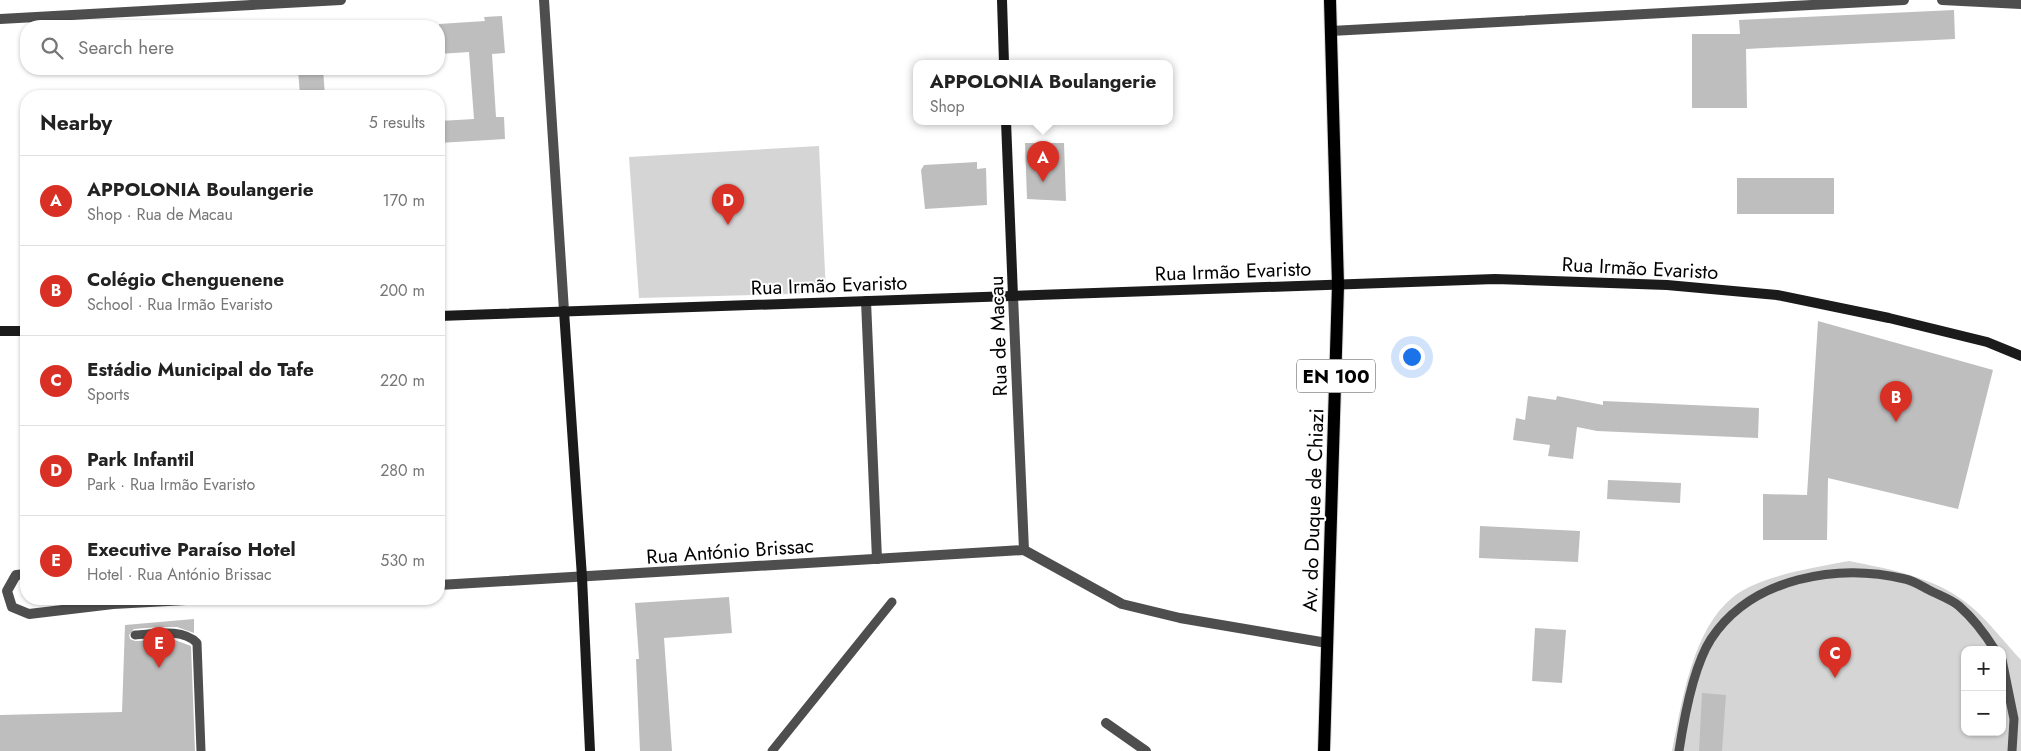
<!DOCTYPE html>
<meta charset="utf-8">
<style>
:root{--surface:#fff;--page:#f2f2f2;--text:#222;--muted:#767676;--line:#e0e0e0;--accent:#d93025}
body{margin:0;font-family:Jost,sans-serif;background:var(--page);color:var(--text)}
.controls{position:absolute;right:15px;bottom:15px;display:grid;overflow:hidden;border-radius:10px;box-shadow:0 1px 4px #0004}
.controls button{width:45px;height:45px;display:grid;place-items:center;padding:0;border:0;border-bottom:1px solid var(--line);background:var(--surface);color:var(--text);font:25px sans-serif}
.you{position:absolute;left:1411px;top:356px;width:18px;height:18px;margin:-12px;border:4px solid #fff;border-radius:50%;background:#1a73e8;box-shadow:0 0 0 8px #1a73e833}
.badge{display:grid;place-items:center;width:32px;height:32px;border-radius:50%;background:var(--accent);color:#fff;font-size:16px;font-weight:700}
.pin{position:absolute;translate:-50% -41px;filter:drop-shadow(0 1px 2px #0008)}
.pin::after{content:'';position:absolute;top:26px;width:18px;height:15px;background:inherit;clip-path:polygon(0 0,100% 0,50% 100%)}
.popup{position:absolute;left:913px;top:60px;width:260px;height:65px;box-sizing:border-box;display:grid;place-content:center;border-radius:10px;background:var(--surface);filter:drop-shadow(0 1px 4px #0005);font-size:16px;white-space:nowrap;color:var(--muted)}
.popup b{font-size:19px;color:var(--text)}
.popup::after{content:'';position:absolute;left:50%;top:100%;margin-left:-10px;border:10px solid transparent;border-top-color:var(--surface)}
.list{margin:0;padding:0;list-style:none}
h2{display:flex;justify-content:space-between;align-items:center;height:65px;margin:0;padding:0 20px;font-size:21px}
h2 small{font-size:16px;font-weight:400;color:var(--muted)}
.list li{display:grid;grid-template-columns:32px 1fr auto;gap:15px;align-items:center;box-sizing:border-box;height:90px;padding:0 20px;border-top:1px solid var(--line)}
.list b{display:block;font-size:19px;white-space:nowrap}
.list p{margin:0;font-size:16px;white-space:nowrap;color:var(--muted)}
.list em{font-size:16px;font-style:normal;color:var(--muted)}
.icon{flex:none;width:28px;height:28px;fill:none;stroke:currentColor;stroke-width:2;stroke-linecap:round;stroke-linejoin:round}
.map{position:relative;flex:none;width:2021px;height:751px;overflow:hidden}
.search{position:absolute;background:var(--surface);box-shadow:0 1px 4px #0004;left:20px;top:20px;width:425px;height:55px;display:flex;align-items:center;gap:12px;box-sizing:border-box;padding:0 18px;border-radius:20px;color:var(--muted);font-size:19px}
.panel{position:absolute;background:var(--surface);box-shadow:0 1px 4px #0004;left:20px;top:90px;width:425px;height:515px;border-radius:20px}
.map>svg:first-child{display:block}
.green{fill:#d5d5d5;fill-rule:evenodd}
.building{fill:#bebebe}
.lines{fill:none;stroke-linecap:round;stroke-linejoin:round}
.primary-casing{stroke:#dbdbdb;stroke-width:14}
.lane{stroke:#4e4e4e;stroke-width:9}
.street{stroke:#4e4e4e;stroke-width:10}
.secondary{stroke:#1b1b1b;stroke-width:10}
.primary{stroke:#000;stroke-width:12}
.labels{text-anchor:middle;stroke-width:4;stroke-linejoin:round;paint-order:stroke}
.shield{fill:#fff;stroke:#4c4c4c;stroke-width:1}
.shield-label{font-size:19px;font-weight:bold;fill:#000}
.street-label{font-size:20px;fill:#000;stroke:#fff}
</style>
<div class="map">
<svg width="2021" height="751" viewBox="0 0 2021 751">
<rect width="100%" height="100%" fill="#fff"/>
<g class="green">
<polygon points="819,146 826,293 639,298 629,157"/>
<path d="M1849,561C1889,569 1935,577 1968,604C1987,619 2004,642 2021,660V751H1672C1682,702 1692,630 1733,597C1758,576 1817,567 1849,561ZM1965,650H2002V732H1965Z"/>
</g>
<g class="building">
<polygon points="1954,10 1955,39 1746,49 1747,108 1692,108 1692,34 1740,34 1739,20"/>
<polygon points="502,16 505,53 492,54 496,117 504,117 505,139 439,143 439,121 474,119 469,52 439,54 439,24 485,21 484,17"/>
<polygon points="298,69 323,69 325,96 300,96"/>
<polygon points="1025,143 1064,143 1066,201 1027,199"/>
<polygon points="977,162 977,169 986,168 987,205 925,209 921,170 924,165"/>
<rect x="1737" y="178" width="97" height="36"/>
<polygon points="1818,321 1993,370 1958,509 1828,478 1827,540 1763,540 1763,494 1807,495"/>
<polygon points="1528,396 1556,400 1557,396 1603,405 1603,401 1759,408 1758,438 1597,431 1577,427 1573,459 1548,456 1550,445 1513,440 1516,418 1525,420"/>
<polygon points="1608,480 1681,483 1680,503 1607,499"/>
<polygon points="1480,526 1580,531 1578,562 1479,558"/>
<polygon points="729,597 732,633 664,638 672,751 640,751 636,659 639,659 635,603"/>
<polygon points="194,619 194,633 177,627 159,627 134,629 129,635 130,639 135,641 175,640 191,646 195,751 0,751 0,715 122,712 125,625"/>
<polygon points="1535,628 1566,630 1562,683 1532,681"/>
<polygon points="1702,693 1726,695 1722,751 1699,751"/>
</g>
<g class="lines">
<g class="primary-casing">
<polyline id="primary" points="1324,751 1338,285 1330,0"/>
</g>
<g class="lane">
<path d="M135,635C155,634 182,628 197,643L201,751"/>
<polyline points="2002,660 2014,719 2012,751"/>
<polyline points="772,751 892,602"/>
<path d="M1679,751C1684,718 1693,667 1711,639C1752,577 1838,563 1905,579C1915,581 1924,588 1933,592C1941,596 1952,600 1959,606C1974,619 1985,634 1995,650"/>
</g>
<g class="street">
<polyline points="544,0 564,311"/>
<polyline points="1942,0 2021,4"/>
<polyline points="0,19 341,0"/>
<polyline points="1331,31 1904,0"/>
<polyline points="1013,296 1024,550"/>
<polyline points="866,301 877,559"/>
<polyline points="1024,550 1122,604 1180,618 1327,643"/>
<polyline points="26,574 16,575 7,591 12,607 29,614 113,604 204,599"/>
<polyline points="439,585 1024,550"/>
<polyline points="1106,723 1146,751"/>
</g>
<g class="secondary">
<polyline points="1002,0 1004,63"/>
<polyline points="1006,121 1013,296"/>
<polyline points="564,311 582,577 590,751"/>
<polyline points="439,316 1495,279 1667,285 1777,295 1889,318 1987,342 2021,356"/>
<polyline points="0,331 26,331"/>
</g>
<use href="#primary" class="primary"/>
</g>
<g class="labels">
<rect class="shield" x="1297" y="359.5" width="78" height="33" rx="4"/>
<g class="shield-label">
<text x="1336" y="383">EN 100</text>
</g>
<g class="street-label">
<text transform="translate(1640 268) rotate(3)" y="7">Rua Irmão Evaristo</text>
<text transform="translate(1233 271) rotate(-2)" y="7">Rua Irmão Evaristo</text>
<text transform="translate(829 285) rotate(-2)" y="7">Rua Irmão Evaristo</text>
<text transform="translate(998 336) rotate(-92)" y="7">Rua de Macau</text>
<text transform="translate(1313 510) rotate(-88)" y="7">Av. do Duque de Chiazi</text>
<text transform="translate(730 551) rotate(-4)" y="7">Rua António Brissac</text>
</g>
</g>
</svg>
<div class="controls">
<button>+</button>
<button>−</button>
</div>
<div class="you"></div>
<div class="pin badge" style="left:1043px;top:182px">A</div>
<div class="popup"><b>APPOLONIA Boulangerie</b>Shop</div>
<div class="pin badge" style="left:1896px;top:422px">B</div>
<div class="pin badge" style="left:1835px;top:678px">C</div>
<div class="pin badge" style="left:728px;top:225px">D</div>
<div class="pin badge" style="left:159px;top:668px">E</div>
<div class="search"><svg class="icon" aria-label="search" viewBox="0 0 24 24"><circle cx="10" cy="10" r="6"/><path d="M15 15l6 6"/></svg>Search here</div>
<section class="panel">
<h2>Nearby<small>5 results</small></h2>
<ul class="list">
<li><span class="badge">A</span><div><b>APPOLONIA Boulangerie</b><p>Shop · Rua de Macau</p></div><em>170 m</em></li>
<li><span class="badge">B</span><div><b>Colégio Chenguenene</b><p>School · Rua Irmão Evaristo</p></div><em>200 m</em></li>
<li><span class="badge">C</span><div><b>Estádio Municipal do Tafe</b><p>Sports</p></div><em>220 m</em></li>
<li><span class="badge">D</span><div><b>Park Infantil</b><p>Park · Rua Irmão Evaristo</p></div><em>280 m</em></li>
<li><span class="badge">E</span><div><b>Executive Paraíso Hotel</b><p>Hotel · Rua António Brissac</p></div><em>530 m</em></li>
</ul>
</section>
</div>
